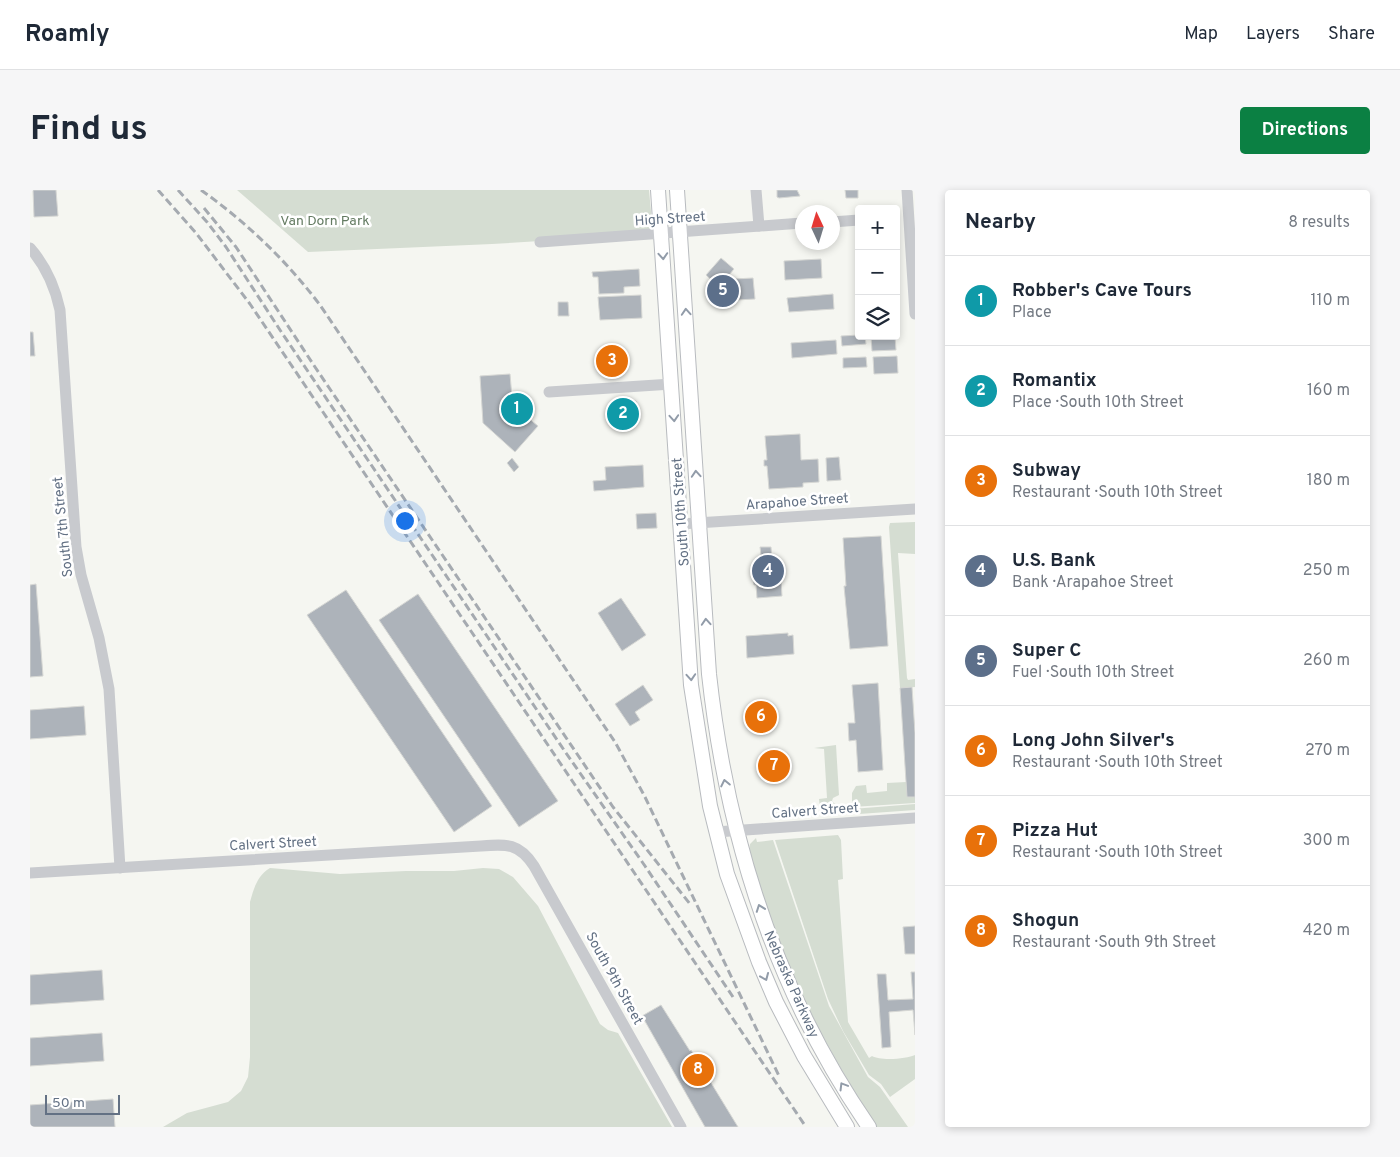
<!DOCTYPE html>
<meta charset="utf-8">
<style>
:root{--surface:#fff;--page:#f6f6f7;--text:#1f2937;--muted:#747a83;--line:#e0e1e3;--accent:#0b8043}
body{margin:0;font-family:Overpass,sans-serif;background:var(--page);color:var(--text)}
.controls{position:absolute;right:15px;top:15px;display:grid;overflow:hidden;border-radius:5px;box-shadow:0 2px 8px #0003}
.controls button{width:45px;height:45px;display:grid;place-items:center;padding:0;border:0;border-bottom:1px solid var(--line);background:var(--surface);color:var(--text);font:25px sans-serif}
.compass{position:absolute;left:765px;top:15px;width:45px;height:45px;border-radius:50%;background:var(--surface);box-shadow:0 2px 8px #0003;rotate:356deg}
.scale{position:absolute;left:15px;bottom:12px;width:75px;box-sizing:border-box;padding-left:5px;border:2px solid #637184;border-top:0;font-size:14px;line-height:18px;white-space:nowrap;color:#637184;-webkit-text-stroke:4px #fff;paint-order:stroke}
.you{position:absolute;left:374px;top:330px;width:18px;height:18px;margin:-12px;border:4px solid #fff;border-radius:50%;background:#1a73e8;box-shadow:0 0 0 8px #1a73e833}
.badge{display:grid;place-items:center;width:32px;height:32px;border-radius:50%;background:var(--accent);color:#fff;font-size:16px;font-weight:700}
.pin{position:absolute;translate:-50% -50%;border:2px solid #fff;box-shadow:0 1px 5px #0006}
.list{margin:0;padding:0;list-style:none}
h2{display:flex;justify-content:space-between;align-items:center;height:65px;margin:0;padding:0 20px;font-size:21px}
h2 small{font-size:16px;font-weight:400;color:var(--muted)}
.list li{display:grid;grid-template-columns:32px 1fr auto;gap:15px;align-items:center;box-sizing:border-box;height:90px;padding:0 20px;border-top:1px solid var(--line)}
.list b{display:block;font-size:19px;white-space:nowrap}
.list p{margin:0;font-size:16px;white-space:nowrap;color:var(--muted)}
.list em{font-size:16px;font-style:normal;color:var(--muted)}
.icon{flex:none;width:28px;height:28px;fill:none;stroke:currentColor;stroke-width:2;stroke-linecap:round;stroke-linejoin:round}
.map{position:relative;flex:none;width:885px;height:937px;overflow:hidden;border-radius:5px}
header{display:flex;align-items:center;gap:30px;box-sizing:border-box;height:70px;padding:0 25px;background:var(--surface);border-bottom:1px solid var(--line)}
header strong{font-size:24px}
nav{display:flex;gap:28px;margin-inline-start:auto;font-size:18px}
.intro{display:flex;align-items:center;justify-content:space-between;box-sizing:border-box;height:120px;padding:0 30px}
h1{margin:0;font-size:35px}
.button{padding:12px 22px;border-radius:5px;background:var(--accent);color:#fff;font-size:18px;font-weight:700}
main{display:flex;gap:30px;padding:0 30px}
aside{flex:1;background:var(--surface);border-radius:5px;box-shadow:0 2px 8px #0003}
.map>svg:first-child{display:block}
.green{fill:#d5ddd2}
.building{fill:#adb3ba;stroke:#d6d7d4}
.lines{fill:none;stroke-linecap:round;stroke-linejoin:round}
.major-casing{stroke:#b8bbbf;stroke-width:16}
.minor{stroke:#c8cace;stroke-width:11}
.major{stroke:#fff;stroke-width:14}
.rail{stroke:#a5aab0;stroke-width:3;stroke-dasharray:8 4;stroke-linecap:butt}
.oneway{stroke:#929ca9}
.labels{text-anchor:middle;stroke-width:5;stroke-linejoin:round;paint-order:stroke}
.street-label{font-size:14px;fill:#637184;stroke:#fff}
.park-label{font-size:14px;fill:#647b62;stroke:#fff}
</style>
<header>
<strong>Roamly</strong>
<nav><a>Map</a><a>Layers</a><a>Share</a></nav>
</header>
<div class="intro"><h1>Find us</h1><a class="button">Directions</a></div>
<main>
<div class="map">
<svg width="885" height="937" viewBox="0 0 885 937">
<rect width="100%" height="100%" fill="#f5f6f1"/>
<g class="green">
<polygon points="207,0 619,0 623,44 462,54 278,62"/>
<polygon points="885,332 885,364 868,363 877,488 878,490 885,489 885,497 870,498 859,337 860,333"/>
<polygon points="806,555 809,605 803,608 802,611 805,614 810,615 811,618 790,619 789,609 797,608 794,559 784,558"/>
<polygon points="876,592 885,607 885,613 822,617 822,603 826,596 836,595 837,603 857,601 857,593"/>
<polygon points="885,614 885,620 829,624 824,622 822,619"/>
<path d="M808,645L811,650L813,689L808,690L818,832L839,868L842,866C850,871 877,869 885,865V889L860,907L851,894L839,885L813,841L798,809L745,650Z"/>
<path d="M726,648L727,652L743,650L799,816L838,887L850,897L878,937H847C810,880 777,822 752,759C739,727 729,695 719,662L720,654Z"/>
<path d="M240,678L310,684L376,681H424L453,678L469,679L483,687L508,716L570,834L578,840L588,843L642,937H133L157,923L198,912L211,901L218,887L220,867V712C224,698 227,686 240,678Z"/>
</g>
<g class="building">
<polygon points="3,0 26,0 28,26 4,27"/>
<polygon points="747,0 767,0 770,6 749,8 747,7"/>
<polygon points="815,0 828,0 828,8 816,8"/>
<polygon points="691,68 704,79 689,97 676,85"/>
<polygon points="791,69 792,88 755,90 754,71"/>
<polygon points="609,79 610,96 594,97 594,103 569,104 568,87 563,87 562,82"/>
<polygon points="723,88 725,109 706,110 704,89"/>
<polygon points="803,104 804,119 759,122 757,108"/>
<polygon points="611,105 612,128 570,130 568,107"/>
<polygon points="528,112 538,112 539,126 528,126"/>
<polygon points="0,142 3,142 5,166 0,166"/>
<polygon points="829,145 829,146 835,146 836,154 812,156 811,146"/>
<polygon points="841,146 865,146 866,160 842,161"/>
<polygon points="806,150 807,164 762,168 761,153"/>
<polygon points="583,157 596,169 581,186 568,174"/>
<polygon points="867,166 868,183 844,184 843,167"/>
<polygon points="836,167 837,177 813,178 813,168"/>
<polygon points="480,184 483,219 484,221 486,218 508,236 485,262 453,233 450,186"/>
<polygon points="599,211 606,211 608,233 588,234 587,232 580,233 578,216 593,215 593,212"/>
<polygon points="770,244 771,270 788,269 789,292 773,293 773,297 739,299 737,276 734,276 734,270 737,270 735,246"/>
<polygon points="809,267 811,290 797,291 796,268"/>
<polygon points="482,268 489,277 484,282 477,273"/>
<polygon points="613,275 614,297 564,301 563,291 576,290 575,277"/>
<polygon points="626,323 627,338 607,339 606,324"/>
<polygon points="851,346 858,456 820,459 814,396 816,396 813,348"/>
<polygon points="730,357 741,357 742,373 750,373 752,406 727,408 726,395 724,395 723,387 725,387 724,374 732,374"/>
<polygon points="6,394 13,486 0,487 0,395"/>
<polygon points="316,400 462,616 424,642 277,425"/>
<polygon points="388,404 528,611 489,637 349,430"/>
<polygon points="591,408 616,445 592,461 568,423"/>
<polygon points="758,443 758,446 763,445 764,464 717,468 716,446"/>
<polygon points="848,493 853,580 828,582 826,550 819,551 818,533 825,533 822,495"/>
<polygon points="613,495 623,510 605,522 610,530 600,536 585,514"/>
<polygon points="882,497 885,543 885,607 877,607 870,498"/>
<polygon points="728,514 742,516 742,524 745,523 745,530 742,530 742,532 718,534 716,518 728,517"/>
<polygon points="54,516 56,545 0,549 0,520"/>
<polygon points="758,566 759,583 747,584 747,587 742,588 741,585 730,586 729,568"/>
<polygon points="885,736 885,764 875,764 873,737"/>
<polygon points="72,780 74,810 0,815 0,785"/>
<polygon points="881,782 885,782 885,845 883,820 859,822 861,857 852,858 847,784 856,784 858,810 883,809"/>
<polygon points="631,815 660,861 661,860 708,937 675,937 612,826"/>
<polygon points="72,843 74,871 0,876 0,848"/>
<polygon points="83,909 85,937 0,937 0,915"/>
</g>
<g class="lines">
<g class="major-casing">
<g id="major">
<polyline points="628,0 661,495 680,616 697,684 729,772 746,812 774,866 817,937"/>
<path d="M647,0L679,484C697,648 745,801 839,937"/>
</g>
</g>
<g class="minor">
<polyline points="726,0 729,36"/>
<polyline points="877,0 885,124"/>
<polyline points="802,32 829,30"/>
<polyline points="510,52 772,33"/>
<path d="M0,58C16,76 25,97 30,120L46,357L51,385L69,448L79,499L90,678"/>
<polyline points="519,202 642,194"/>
<polyline points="650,334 885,319"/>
<polyline points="686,642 885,628"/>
<path d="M0,683L451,656C477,654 489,653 504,676L651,937"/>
</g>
<use href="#major" class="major"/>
<g class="rail">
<polyline points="128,0 166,43 220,114 776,937"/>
<polyline points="148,0 177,32 196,57 250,140 536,563 615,676 703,807"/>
<path d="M171,0C216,32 256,70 290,115L585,552L614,605L750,888"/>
<polyline points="174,18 206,57 285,177 583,617 660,714"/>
</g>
</g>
<defs><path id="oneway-chevron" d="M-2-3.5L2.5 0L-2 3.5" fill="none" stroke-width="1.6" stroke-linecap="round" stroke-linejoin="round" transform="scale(1.25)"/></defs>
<g class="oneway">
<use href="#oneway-chevron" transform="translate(633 66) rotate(86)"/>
<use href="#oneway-chevron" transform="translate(656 122) rotate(-94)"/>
<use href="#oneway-chevron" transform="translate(644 228) rotate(86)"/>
<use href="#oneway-chevron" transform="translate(666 284) rotate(-94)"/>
<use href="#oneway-chevron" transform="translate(676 432) rotate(-94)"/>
<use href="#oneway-chevron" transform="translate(661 487) rotate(86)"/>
<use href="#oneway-chevron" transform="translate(695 593) rotate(-102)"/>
<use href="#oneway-chevron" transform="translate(730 718) rotate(-110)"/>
<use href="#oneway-chevron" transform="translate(735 787) rotate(67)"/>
<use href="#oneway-chevron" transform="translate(813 896) rotate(-121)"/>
</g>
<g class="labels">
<g class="street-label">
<text transform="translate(640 28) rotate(-4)" y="5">High Street</text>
<text transform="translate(767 311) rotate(-4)" y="5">Arapahoe Street</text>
<text transform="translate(650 322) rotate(-94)" y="5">South 10th Street</text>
<text transform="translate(32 337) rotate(-96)" y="5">South 7th Street</text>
<text transform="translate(785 620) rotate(-4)" y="5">Calvert Street</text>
<text transform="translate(243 653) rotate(-3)" y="5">Calvert Street</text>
<text transform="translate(585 788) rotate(61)" y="5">South 9th Street</text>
<text transform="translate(762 794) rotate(66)" y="5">Nebraska Parkway</text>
</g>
<g class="park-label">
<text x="295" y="35">Van Dorn Park</text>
</g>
</g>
</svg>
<div class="controls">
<button>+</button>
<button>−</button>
<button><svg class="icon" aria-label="layers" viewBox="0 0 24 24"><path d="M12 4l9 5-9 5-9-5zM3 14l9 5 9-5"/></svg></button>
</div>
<svg class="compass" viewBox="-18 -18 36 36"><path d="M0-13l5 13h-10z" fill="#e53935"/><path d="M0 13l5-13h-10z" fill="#747a83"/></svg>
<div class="scale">50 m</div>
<div class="you"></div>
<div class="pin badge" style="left:487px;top:219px;background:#0f9aa8">1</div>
<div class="pin badge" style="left:593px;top:224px;background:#0f9aa8">2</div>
<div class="pin badge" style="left:582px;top:171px;background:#e8710a">3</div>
<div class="pin badge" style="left:738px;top:381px;background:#5c6f8a">4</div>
<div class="pin badge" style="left:693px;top:101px;background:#5c6f8a">5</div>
<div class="pin badge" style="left:731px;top:527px;background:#e8710a">6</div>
<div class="pin badge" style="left:744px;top:576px;background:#e8710a">7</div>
<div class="pin badge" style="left:668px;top:880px;background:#e8710a">8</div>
</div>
<aside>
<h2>Nearby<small>8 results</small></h2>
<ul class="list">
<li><span class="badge" style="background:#0f9aa8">1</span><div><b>Robber's Cave Tours</b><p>Place</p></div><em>110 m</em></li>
<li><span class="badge" style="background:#0f9aa8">2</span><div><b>Romantix</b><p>Place · South 10th Street</p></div><em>160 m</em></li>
<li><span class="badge" style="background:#e8710a">3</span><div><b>Subway</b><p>Restaurant · South 10th Street</p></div><em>180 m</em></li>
<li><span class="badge" style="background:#5c6f8a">4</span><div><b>U.S. Bank</b><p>Bank · Arapahoe Street</p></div><em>250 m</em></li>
<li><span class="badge" style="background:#5c6f8a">5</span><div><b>Super C</b><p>Fuel · South 10th Street</p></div><em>260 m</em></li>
<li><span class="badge" style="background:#e8710a">6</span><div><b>Long John Silver's</b><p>Restaurant · South 10th Street</p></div><em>270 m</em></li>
<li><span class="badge" style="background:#e8710a">7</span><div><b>Pizza Hut</b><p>Restaurant · South 10th Street</p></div><em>300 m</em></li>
<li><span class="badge" style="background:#e8710a">8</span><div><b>Shogun</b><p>Restaurant · South 9th Street</p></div><em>420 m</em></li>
</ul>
</aside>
</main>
